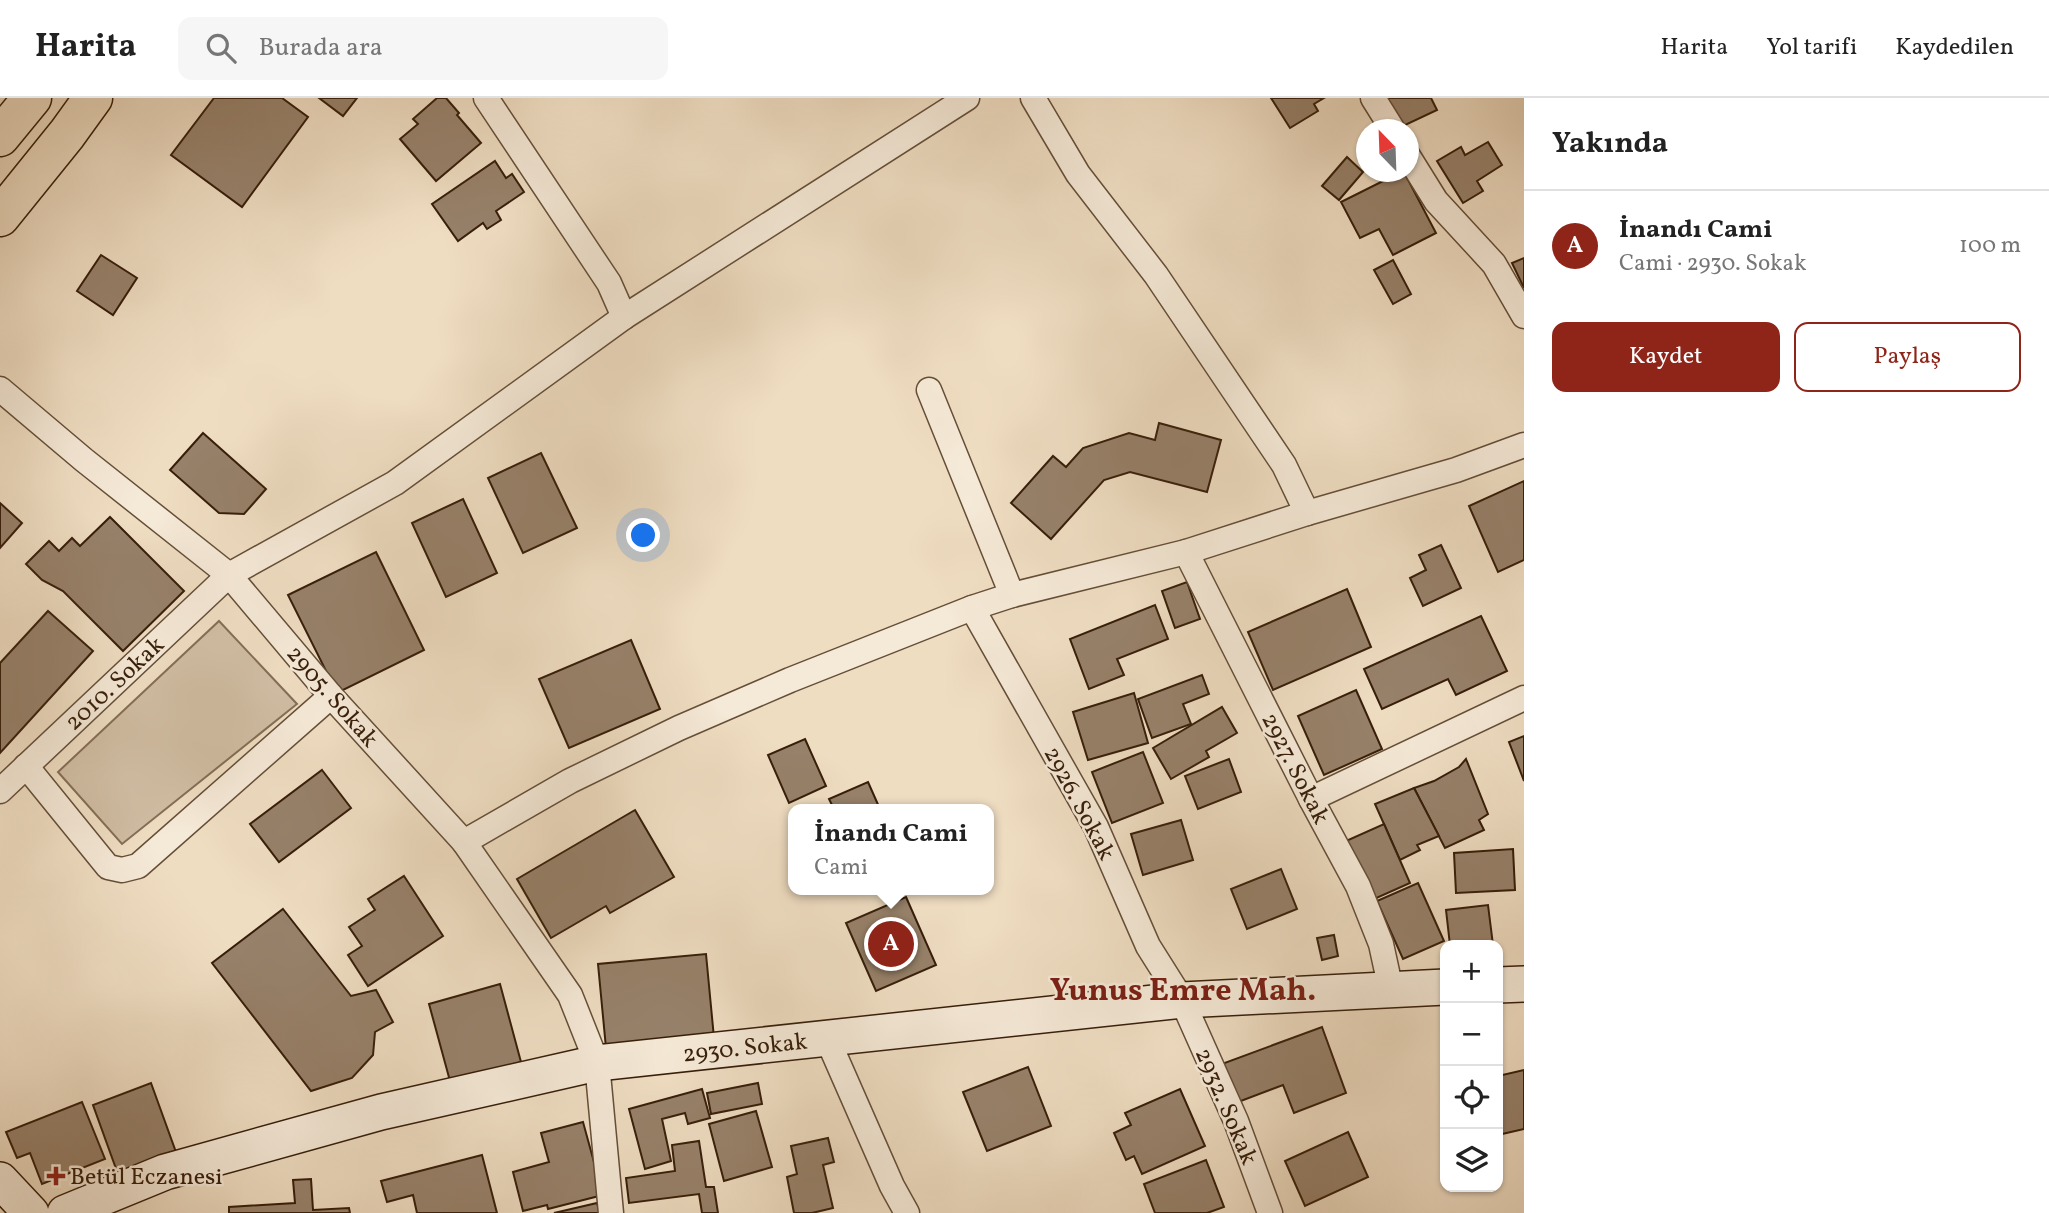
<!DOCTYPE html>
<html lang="tr">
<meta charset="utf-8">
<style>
:root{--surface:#fff;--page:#f6f6f6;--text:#222;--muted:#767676;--line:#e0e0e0;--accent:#8f2418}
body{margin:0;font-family:Vollkorn,serif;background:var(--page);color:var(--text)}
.controls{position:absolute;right:21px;bottom:21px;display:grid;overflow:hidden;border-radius:14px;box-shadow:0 2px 5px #0004}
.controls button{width:63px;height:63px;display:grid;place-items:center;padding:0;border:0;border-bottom:2px solid var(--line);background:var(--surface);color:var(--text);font:35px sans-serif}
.compass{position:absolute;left:1356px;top:21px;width:63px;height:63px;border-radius:50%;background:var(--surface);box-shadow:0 2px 5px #0004;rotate:337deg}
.you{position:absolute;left:644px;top:438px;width:24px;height:24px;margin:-18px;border:5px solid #fff;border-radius:50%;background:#1a73e8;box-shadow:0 0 0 10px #1a73e833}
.badge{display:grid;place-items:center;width:46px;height:46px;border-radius:50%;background:var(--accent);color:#fff;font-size:23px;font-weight:700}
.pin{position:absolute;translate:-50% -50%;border:4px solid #fff;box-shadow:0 2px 7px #0006}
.popup{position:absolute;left:788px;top:706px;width:206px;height:91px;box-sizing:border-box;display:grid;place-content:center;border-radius:14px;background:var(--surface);filter:drop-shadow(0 2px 5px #0005);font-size:23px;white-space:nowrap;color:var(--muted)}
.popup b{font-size:26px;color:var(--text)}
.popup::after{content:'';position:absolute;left:50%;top:100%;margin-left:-14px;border:14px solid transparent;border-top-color:var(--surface)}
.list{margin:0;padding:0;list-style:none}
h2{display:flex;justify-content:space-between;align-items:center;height:91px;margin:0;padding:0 28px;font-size:30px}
h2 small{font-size:23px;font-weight:400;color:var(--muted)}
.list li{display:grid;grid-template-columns:46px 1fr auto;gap:21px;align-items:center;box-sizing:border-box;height:112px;padding:0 28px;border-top:2px solid var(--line)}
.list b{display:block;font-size:26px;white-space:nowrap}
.list p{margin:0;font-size:23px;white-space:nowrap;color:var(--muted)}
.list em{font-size:23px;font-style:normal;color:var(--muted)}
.actions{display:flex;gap:14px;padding:21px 28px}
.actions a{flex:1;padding:16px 0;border:2px solid var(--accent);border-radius:14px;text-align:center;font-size:24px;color:var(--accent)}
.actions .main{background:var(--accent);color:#fff}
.icon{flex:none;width:38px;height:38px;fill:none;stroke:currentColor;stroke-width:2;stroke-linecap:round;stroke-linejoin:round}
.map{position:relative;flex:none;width:1524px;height:1115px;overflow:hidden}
header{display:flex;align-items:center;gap:42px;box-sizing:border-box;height:98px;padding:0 35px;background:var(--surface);border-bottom:2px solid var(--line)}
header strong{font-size:33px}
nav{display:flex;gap:38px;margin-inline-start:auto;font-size:24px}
.search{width:490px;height:63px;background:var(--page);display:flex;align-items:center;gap:18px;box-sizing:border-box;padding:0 24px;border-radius:14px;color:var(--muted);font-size:26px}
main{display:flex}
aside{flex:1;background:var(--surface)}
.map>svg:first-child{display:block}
.green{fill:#d0bda3;stroke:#846e56;stroke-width:2}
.building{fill:#97816a;stroke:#371e0a;stroke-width:2}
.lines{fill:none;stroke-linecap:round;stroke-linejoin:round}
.street-casing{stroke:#654e38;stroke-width:27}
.secondary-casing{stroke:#371e0a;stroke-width:38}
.highway-casing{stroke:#371e0a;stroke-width:41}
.street{stroke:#f5e9d7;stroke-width:24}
.secondary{stroke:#f5e9d7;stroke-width:35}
.highway{stroke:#efddc2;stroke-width:38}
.poi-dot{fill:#8f2418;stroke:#f5e9d7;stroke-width:2.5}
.labels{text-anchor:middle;stroke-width:5;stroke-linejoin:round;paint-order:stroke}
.street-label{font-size:24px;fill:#371e0a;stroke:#f5e9d7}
.poi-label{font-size:24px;fill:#371e0a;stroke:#f5e9d7;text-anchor:start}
.district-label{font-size:32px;font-weight:bold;fill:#7a1f14;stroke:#f5e9d7}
</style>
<header>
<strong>Harita</strong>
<div class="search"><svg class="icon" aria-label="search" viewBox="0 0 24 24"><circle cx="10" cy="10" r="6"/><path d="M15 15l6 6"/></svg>Burada ara</div>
<nav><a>Harita</a><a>Yol tarifi</a><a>Kaydedilen</a></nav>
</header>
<main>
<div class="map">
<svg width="1524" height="1115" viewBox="0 0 1524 1115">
<rect width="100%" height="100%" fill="#efddc2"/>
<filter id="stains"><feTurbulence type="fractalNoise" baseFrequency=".00286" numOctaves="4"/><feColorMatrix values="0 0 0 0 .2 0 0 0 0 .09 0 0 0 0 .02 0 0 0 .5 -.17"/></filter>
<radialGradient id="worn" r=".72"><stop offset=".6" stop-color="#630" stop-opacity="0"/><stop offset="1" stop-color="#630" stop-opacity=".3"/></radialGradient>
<polygon class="green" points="219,523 297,606 122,746 58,674"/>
<g class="building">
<polygon points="214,0 282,0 308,19 242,109 171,57"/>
<polygon points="319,0 357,0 343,18"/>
<polygon points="437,0 446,0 459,15 457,17 481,45 436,83 400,41 418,26 413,21"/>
<polygon points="1271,0 1324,0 1314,6 1318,13 1290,30"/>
<polygon points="1387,0 1431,0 1437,12 1401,29"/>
<polygon points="1488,44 1502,67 1477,83 1483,93 1463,105 1437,63 1461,49 1465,57"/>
<polygon points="1347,59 1363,74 1339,102 1322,88"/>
<polygon points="495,63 506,80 512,76 524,94 496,113 501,122 487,131 483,125 458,143 432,106"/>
<polygon points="1401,74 1404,74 1436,135 1393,157 1379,131 1360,140 1341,104"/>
<polygon points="101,157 137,180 113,217 77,193"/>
<polygon points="1524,160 1524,190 1512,165"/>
<polygon points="1393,162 1411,196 1393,206 1374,172"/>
<polygon points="1159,325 1221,342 1207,394 1130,374 1104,382 1051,441 1011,405 1053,358 1066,369 1083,350 1129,335 1155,342"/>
<polygon points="203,335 266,391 244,416 219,415 170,372"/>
<polygon points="541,355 577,430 523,455 488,380"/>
<polygon points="1524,383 1524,462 1498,474 1469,408"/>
<polygon points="463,401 497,475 446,499 412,425"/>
<polygon points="0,405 22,425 0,450"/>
<polygon points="110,419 184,493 123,553 63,493 42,482 26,466 49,443 59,453 72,440 80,448"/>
<polygon points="1441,447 1461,490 1423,508 1410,480 1426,472 1419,457"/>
<polygon points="376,454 424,552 337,595 288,497"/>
<polygon points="1187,484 1200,521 1175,530 1162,493"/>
<polygon points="1347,491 1371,549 1273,592 1248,534"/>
<polygon points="1155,507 1168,541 1117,561 1124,577 1089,591 1070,541"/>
<polygon points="48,513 93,553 0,655 0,565"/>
<polygon points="1481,518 1507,573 1456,597 1448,581 1382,611 1364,571"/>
<polygon points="631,542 660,611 569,650 539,581"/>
<polygon points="1202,577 1209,596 1183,606 1191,626 1152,640 1138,601"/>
<polygon points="1356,592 1382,651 1324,677 1298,618"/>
<polygon points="1134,595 1148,645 1088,662 1073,614"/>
<polygon points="1222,609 1237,635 1206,653 1209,659 1171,681 1153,650"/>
<polygon points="1524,638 1524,683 1509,644"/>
<polygon points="805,641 826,688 789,705 768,657"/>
<polygon points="1143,654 1163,705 1112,725 1092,674"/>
<polygon points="1229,661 1241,694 1198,711 1185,678"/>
<polygon points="1466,661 1488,716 1479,722 1484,732 1445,750 1414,690 1434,683 1459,669"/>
<polygon points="322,672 351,710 279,764 250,726"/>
<polygon points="868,684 880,711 834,711 829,701"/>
<polygon points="1414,690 1439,738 1417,747 1420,752 1400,762 1375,706"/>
<polygon points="635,712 674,779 610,815 606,808 551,840 517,781"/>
<polygon points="1181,722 1193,762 1143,777 1131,736"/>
<polygon points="1384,726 1410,785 1372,802 1346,743"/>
<polygon points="1513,751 1515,792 1456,795 1454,755"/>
<polygon points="1281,771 1297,811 1247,831 1231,791"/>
<polygon points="404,778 443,838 368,888 348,857 362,848 349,829 375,812 368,801"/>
<polygon points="1418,785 1444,843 1403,861 1377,803"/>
<polygon points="906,799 936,867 876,893 846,825"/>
<polygon points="1488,807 1493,847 1450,847 1446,812"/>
<polygon points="283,811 351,898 376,892 393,924 375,934 373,957 352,980 311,993 212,865"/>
<polygon points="1334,837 1338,858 1322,862 1317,840"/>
<polygon points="706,856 714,940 606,950 598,866"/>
<polygon points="500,886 521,964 450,983 429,906"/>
<polygon points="1322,929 1346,995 1294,1015 1283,987 1233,1006 1219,967"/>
<polygon points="1028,969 1051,1028 987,1053 963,994"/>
<polygon points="1524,972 1524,1031 1498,1037 1498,978"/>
<polygon points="151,985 177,1057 119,1079 93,1007"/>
<polygon points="758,985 762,1006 711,1016 707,995"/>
<polygon points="702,991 710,1020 688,1026 685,1015 662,1021 671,1063 645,1071 629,1011"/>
<polygon points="1180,991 1205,1048 1142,1076 1134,1058 1126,1062 1114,1035 1131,1027 1125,1015"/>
<polygon points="82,1004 105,1061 42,1086 30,1055 17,1060 6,1034"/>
<polygon points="756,1013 772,1069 724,1083 709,1026"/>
<polygon points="583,1024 603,1097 548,1111 547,1107 523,1113 513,1074 549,1064 541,1035"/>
<polygon points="1348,1034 1368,1079 1305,1108 1285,1063"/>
<polygon points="828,1040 834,1064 823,1067 833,1110 812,1115 794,1115 787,1079 797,1076 791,1048"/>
<polygon points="699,1043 706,1089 714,1089 718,1115 702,1115 699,1096 629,1105 626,1080 675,1073 672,1047"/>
<polygon points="482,1057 497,1115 417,1115 413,1097 387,1104 381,1083"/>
<polygon points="1206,1062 1224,1109 1207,1115 1155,1115 1144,1086"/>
<polygon points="311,1081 313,1112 349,1110 350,1115 229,1115 229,1109 295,1105 293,1082"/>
<polygon points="597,1105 600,1115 554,1115"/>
</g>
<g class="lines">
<g class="street-casing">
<g id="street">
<polyline points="486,0 609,185 624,219"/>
<polyline points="1033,0 1078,76 1156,177 1284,367 1307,415"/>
<polyline points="1373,0 1393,32"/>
<polyline points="1408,58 1436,103 1494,166 1524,218"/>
<polyline points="0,291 84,362 229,477 331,598 464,744 570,897 597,965 611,1115"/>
<polyline points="929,292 1012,497"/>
<polyline points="1186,454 1311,701 1358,788 1381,846 1391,892"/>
<polyline points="972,510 1096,729 1148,848 1182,902 1236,1023 1270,1115"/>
<polyline points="26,668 108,769 122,772 138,768 331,598"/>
<polyline points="0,693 229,477 395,385 624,219 967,0"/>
<polyline points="1311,701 1524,600"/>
<polyline points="464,744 570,683 679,630 790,582 972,510 1012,497 1186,454 1307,415 1456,372 1524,347"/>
<polyline points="827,940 892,1088 907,1115"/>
</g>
</g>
<g class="secondary-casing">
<g id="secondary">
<polyline points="1498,887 1524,886"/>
<polyline points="0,1082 31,1115"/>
<polyline points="65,1115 165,1074 381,1014 597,965 1182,902 1445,889"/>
</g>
</g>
<g class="highway-casing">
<g id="highway">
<polyline points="0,39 32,0"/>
<polyline points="0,119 67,36 93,0"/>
</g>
</g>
<use href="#street" class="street"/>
<use href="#secondary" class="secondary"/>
<use href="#highway" class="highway"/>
</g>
<path class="poi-dot" d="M52.5 1067.5h7v7h7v7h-7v7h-7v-7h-7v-7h7z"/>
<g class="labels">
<g class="street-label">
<text transform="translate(114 585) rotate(-43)" y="8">2010. Sokak</text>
<text transform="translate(333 598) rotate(49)" y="8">2905. Sokak</text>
<text transform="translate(1296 670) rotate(63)" y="8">2927. Sokak</text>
<text transform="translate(1080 705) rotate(62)" y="8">2926. Sokak</text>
<text transform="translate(745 949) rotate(-6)" y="8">2930. Sokak</text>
<text transform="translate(1227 1008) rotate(67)" y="8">2932. Sokak</text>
</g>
<g class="poi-label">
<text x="70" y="1086">Betül Eczanesi</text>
</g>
<g class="district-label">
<text x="1183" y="902">Yunus Emre Mah.</text>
</g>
</g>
<rect width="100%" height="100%" filter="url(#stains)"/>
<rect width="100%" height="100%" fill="url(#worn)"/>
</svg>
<div class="controls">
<button>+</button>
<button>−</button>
<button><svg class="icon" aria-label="locate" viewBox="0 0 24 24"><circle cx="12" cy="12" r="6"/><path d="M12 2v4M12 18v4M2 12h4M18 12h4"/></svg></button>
<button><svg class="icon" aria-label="layers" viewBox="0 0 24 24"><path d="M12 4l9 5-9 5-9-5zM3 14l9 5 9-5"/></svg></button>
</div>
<svg class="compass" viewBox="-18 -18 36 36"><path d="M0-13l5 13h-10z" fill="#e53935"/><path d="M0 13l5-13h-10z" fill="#767676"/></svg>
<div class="you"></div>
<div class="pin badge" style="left:891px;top:846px">A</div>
<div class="popup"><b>İnandı Cami</b>Cami</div>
</div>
<aside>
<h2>Yakında<small></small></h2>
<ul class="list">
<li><span class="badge">A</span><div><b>İnandı Cami</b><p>Cami · 2930. Sokak</p></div><em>100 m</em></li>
</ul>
<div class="actions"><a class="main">Kaydet</a><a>Paylaş</a></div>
</aside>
</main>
